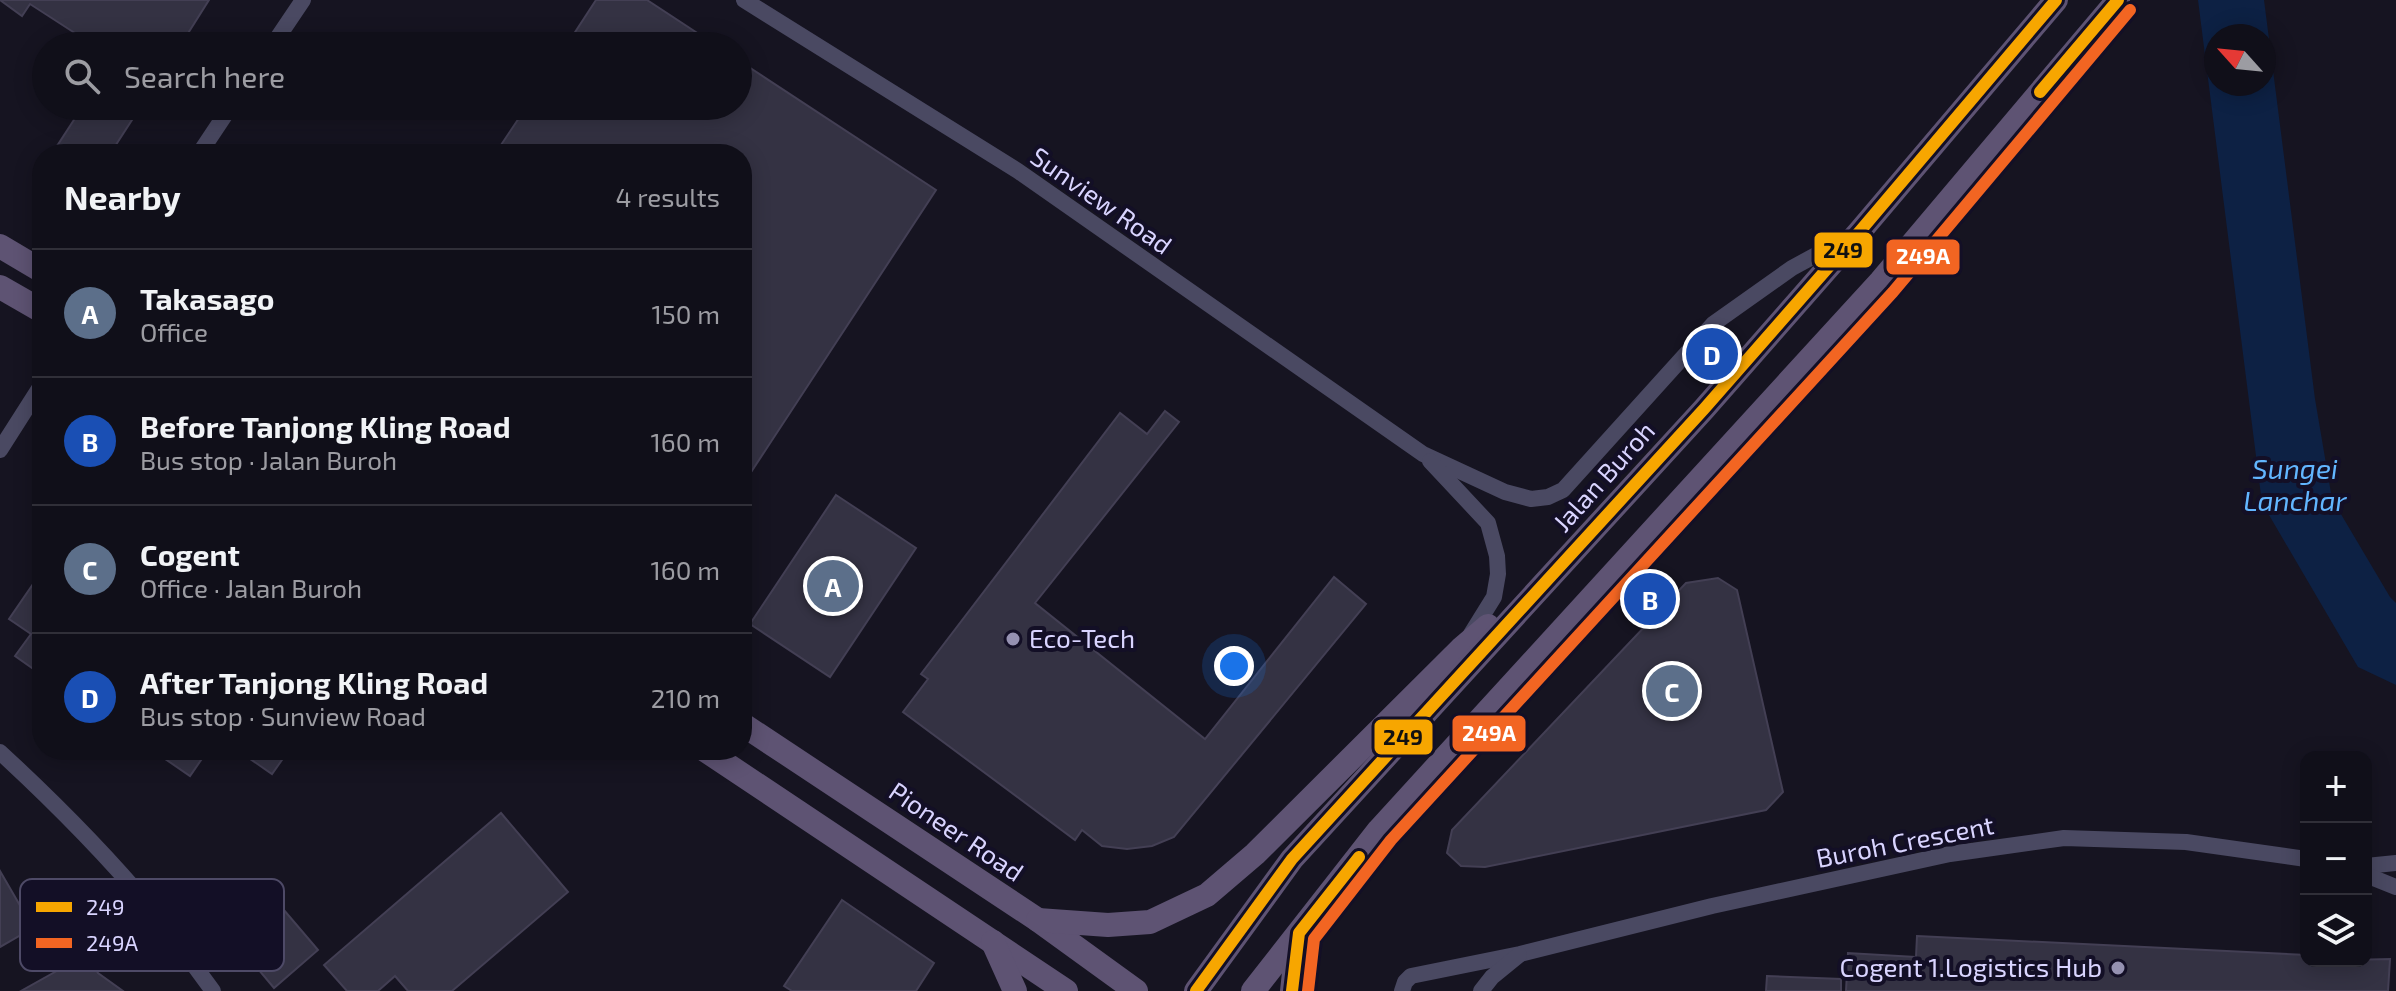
<!DOCTYPE html>
<meta charset="utf-8">
<style>
:root{--surface:#100f19;--page:#191822;--text:#f1f3f6;--muted:#9c9ca2;--line:#302f38;--accent:#9591b1}
body{margin:0;font-family:"Exo 2",sans-serif;background:var(--page);color:var(--text)}
.controls{position:absolute;right:24px;bottom:24px;display:grid;overflow:hidden;border-radius:16px;box-shadow:0 4px 20px #0003}
.controls button{width:72px;height:72px;display:grid;place-items:center;padding:0;border:0;border-bottom:2px solid var(--line);background:var(--surface);color:var(--text);font:40px sans-serif}
.compass{position:absolute;left:2204px;top:24px;width:72px;height:72px;border-radius:50%;background:var(--surface);box-shadow:0 4px 20px #0003;rotate:297deg}
.you{position:absolute;left:1234px;top:666px;width:28px;height:28px;margin:-20px;border:6px solid #fff;border-radius:50%;background:#1a73e8;box-shadow:0 0 0 12px #1a73e833}
.badge{display:grid;place-items:center;width:52px;height:52px;border-radius:50%;background:var(--accent);color:#fff;font-size:26px;font-weight:700}
.pin{position:absolute;translate:-50% -50%;border:4px solid #fff;box-shadow:0 2px 8px #0006}
.list{margin:0;padding:0;list-style:none}
h2{display:flex;justify-content:space-between;align-items:center;height:104px;margin:0;padding:0 32px;font-size:34px}
h2 small{font-size:26px;font-weight:400;color:var(--muted)}
.list li{display:grid;grid-template-columns:52px 1fr auto;gap:24px;align-items:center;box-sizing:border-box;height:128px;padding:0 32px;border-top:2px solid var(--line)}
.list b{display:block;font-size:30px;white-space:nowrap}
.list p{margin:0;font-size:26px;white-space:nowrap;color:var(--muted)}
.list em{font-size:26px;font-style:normal;color:var(--muted)}
.icon{flex:none;width:44px;height:44px;fill:none;stroke:currentColor;stroke-width:2;stroke-linecap:round;stroke-linejoin:round}
.map{position:relative;flex:none;width:2396px;height:991px;overflow:hidden}
.search{position:absolute;background:var(--surface);box-shadow:0 4px 20px #0003;left:32px;top:32px;width:720px;height:88px;display:flex;align-items:center;gap:20px;box-sizing:border-box;padding:0 28px;border-radius:44px;color:var(--muted);font-size:30px}
.panel{position:absolute;background:var(--surface);box-shadow:0 4px 20px #0003;left:32px;top:144px;width:720px;height:616px;border-radius:32px}
.map>svg:first-child{display:block}
.water{fill:#0d2144;fill-rule:evenodd}
.building{fill:#343243;stroke:#433f54;stroke-width:2}
.lines{fill:none;stroke-linecap:round;stroke-linejoin:round}
.street{stroke:#4a4962;stroke-width:16}
.primary{stroke:#5e5373;stroke-width:24}
.bus-1-casing{stroke:#130f26;stroke-width:18}
.bus-2-casing{stroke:#130f26;stroke-width:18}
.bus-1{stroke:#f7a600;stroke-width:12}
.bus-2{stroke:#f26522;stroke-width:12}
.poi-dot{fill:#9591b1;stroke:#130f26;stroke-width:3}
.labels{text-anchor:middle;stroke-width:8;stroke-linejoin:round;paint-order:stroke}
.street-label{font-size:26px;fill:#d9d4ff;stroke:#130f26}
.poi-label{font-size:26px;fill:#d9d4ff;stroke:#130f26;text-anchor:start}
.water-label{font-size:28px;font-style:italic;fill:#62b6ff;stroke:#130f26}
.key{fill:#130f26;stroke:#4e4a67;stroke-width:2}
.key-label{font-size:22px;fill:#d9d4ff}
.line-badge{stroke:#130f26;stroke-width:3}
.badge-label{font-size:22px;text-anchor:middle;font-weight:bold;fill:#fff}
.pale-badge-label{font-size:22px;text-anchor:middle;font-weight:bold;fill:#111}
</style>
<div class="map">
<svg width="2396" height="991" viewBox="0 0 2396 991">
<rect width="100%" height="100%" fill="#161421"/>
<path class="water" d="M2198,0H2264L2315,399L2332,499L2390,597L2396,603V685L2358,667L2262,503ZM2216,36H2264V84H2216Z"/>
<g class="building">
<polygon points="0,0 209,0 180,46 95,46 30,4 22,16"/>
<polygon points="596,0 647,0 717,46 566,46"/>
<polygon points="738,60 936,190 742,486 742,154 495,154 527,106 738,106"/>
<polygon points="83,106 141,106 110,154 69,154 57,146"/>
<polygon points="1165,411 1179,422 1035,603 1205,739 1334,577 1366,604 1174,837 1152,846 1127,849 1102,846 1082,830 1075,840 903,712 928,679 921,674 1120,413 1147,434"/>
<polygon points="836,495 916,548 830,677 750,624"/>
<polygon points="42,571 42,675 15,656 31,634 9,619"/>
<polygon points="1718,578 1737,590 1783,792 1766,810 1485,867 1461,866 1447,853 1452,830 1686,583"/>
<polygon points="152,750 208,750 190,776"/>
<polygon points="237,750 289,750 272,774"/>
<polygon points="501,813 568,892 452,991 408,991 395,976 378,991 347,991 324,965"/>
<polygon points="0,871 33,928 0,947"/>
<polygon points="266,889 318,950 274,988 222,926"/>
<polygon points="842,900 934,963 916,991 792,991 784,986"/>
<polygon points="1917,936 2306,955 2306,961 2390,959 2388,991 1846,991 1848,953 1916,957"/>
<polygon points="87,954 98,973 123,991 21,991"/>
<polygon points="1767,976 1841,979 1841,991 1766,991"/>
</g>
<g class="lines">
<g class="street">
<polyline points="744,0 1018,171 1423,454 1505,492 1531,499 1548,497 1563,490 1713,324 1792,268 1849,237"/>
<polyline points="272,46 303,0"/>
<polyline points="199,154 231,106"/>
<polyline points="0,450 42,384"/>
<polyline points="1430,461 1488,523 1497,556 1498,574 1494,597 1471,634"/>
<path d="M0,752C53,801 104,852 150,907C172,934 192,963 213,991"/>
<polyline points="2366,866 2396,863"/>
<polyline points="2366,875 2396,887"/>
<polyline points="1402,991 1405,982 1411,976 1520,954 1712,906 1950,854 2064,838 2186,842 2306,859"/>
<polyline points="1481,991 1492,977 1519,955"/>
</g>
<g class="primary">
<polyline points="0,246 42,271"/>
<polyline points="0,287 42,311"/>
<polyline points="742,724 1038,920 1136,991"/>
<polyline points="705,750 1066,991"/>
<polyline points="1038,920 1108,925 1150,922 1207,895 1255,854 1461,649 1488,626"/>
<polyline points="993,942 1015,991"/>
<polyline points="1196,991 1292,859 1704,409 1861,230 2056,0"/>
<polyline points="1253,991 1379,830 1881,281 2118,0"/>
<polyline points="1292,991 1298,936"/>
</g>
<g class="bus-1-casing">
<g id="bus-1">
<polyline points="2040,92 2118,0"/>
<polyline points="1196,991 1292,859 1704,409 1861,230 2056,0"/>
<polyline points="1292,991 1299,933 1359,857"/>
</g>
</g>
<g class="bus-2-casing">
<polyline id="bus-2" points="1308,991 1314,939 1391,840 1893,292 2130,10"/>
</g>
<use href="#bus-1" class="bus-1"/>
<use href="#bus-2" class="bus-2"/>
</g>
<g class="poi-dot">
<circle cx="1013" cy="639" r="8"/>
<circle cx="2118" cy="968" r="8"/>
</g>
<g class="labels">
<g class="street-label">
<text transform="translate(1101 201) rotate(35)" y="9">Sunview Road</text>
<text transform="translate(1604 477) rotate(-48)" y="9">Jalan Buroh</text>
<text transform="translate(956 832) rotate(34)" y="9">Pioneer Road</text>
<text transform="translate(1905 842) rotate(-11)" y="9">Buroh Crescent</text>
</g>
<g class="poi-label">
<text x="1029" y="648">Eco-Tech</text>
<text x="2102" y="977" text-anchor="end">Cogent 1.Logistics Hub</text>
</g>
<g class="water-label">
<text x="2295" y="479">Sungei<tspan x="2295" dy="32">Lanchar</tspan></text>
</g>
</g>
<rect x="20" y="879" width="264" height="92" rx="12" class="key"/>
<rect x="36" y="902" width="36" height="10" fill="#f7a600"/>
<rect x="36" y="938" width="36" height="10" fill="#f26522"/>
<g class="key-label">
<text x="86" y="915">249</text>
<text x="86" y="951">249A</text>
</g>
<g class="line-badge">
<rect x="1813" y="231" width="61" height="38" rx="8" fill="#f7a600"/>
<rect x="1885" y="238" width="76" height="38" rx="8" fill="#f26522"/>
<rect x="1451" y="714" width="76" height="39" rx="8" fill="#f26522"/>
<rect x="1373" y="718" width="61" height="38" rx="8" fill="#f7a600"/>
</g>
<g class="badge-label">
<text x="1923" y="264">249A</text>
<text x="1489" y="741">249A</text>
</g>
<g class="pale-badge-label">
<text x="1843" y="258">249</text>
<text x="1403" y="745">249</text>
</g>
</svg>
<div class="controls">
<button>+</button>
<button>−</button>
<button><svg class="icon" aria-label="layers" viewBox="0 0 24 24"><path d="M12 4l9 5-9 5-9-5zM3 14l9 5 9-5"/></svg></button>
</div>
<svg class="compass" viewBox="-18 -18 36 36"><path d="M0-13l5 13h-10z" fill="#e53935"/><path d="M0 13l5-13h-10z" fill="#9c9ca2"/></svg>
<div class="you"></div>
<div class="pin badge" style="left:833px;top:586px;background:#5c6f8a">A</div>
<div class="pin badge" style="left:1650px;top:599px;background:#1a4fb4">B</div>
<div class="pin badge" style="left:1672px;top:691px;background:#5c6f8a">C</div>
<div class="pin badge" style="left:1712px;top:354px;background:#1a4fb4">D</div>
<div class="search"><svg class="icon" aria-label="search" viewBox="0 0 24 24"><circle cx="10" cy="10" r="6"/><path d="M15 15l6 6"/></svg>Search here</div>
<section class="panel">
<h2>Nearby<small>4 results</small></h2>
<ul class="list">
<li><span class="badge" style="background:#5c6f8a">A</span><div><b>Takasago</b><p>Office</p></div><em>150 m</em></li>
<li><span class="badge" style="background:#1a4fb4">B</span><div><b>Before Tanjong Kling Road</b><p>Bus stop · Jalan Buroh</p></div><em>160 m</em></li>
<li><span class="badge" style="background:#5c6f8a">C</span><div><b>Cogent</b><p>Office · Jalan Buroh</p></div><em>160 m</em></li>
<li><span class="badge" style="background:#1a4fb4">D</span><div><b>After Tanjong Kling Road</b><p>Bus stop · Sunview Road</p></div><em>210 m</em></li>
</ul>
</section>
</div>
